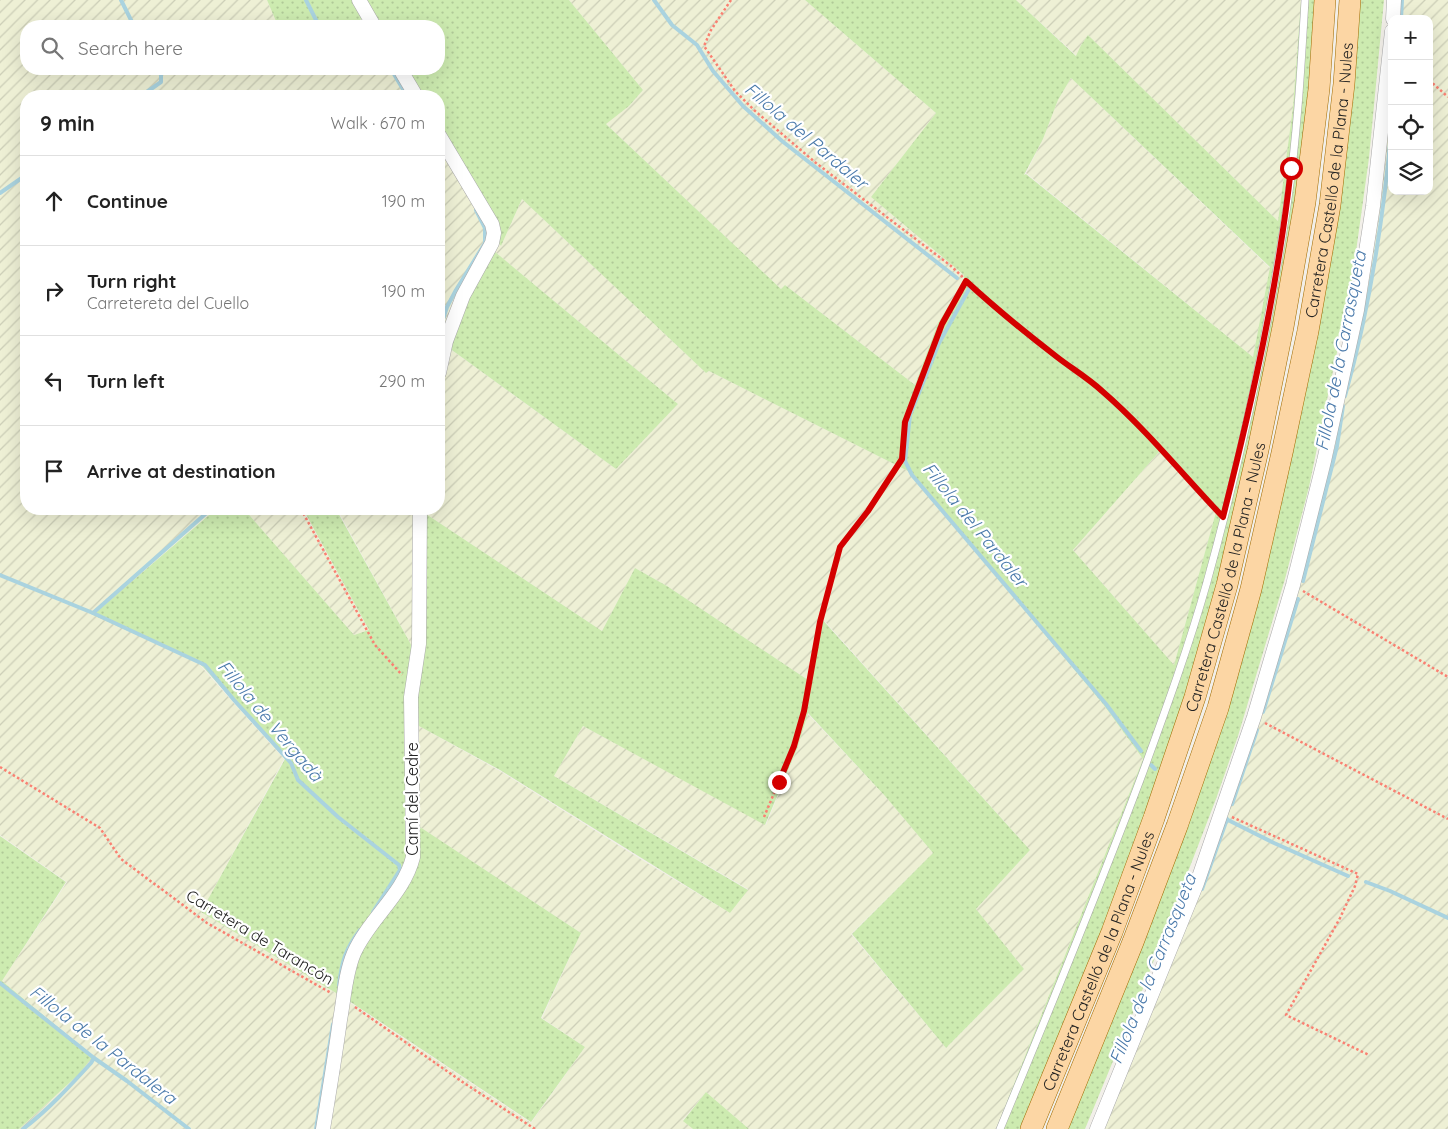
<!DOCTYPE html>
<meta charset="utf-8">
<style>
:root{--surface:#fff;--page:#f6f6f6;--text:#222;--muted:#767676;--line:#e0e0e0}
body{margin:0;font-family:Quicksand,sans-serif;background:var(--page);color:var(--text)}
.controls{position:absolute;right:15px;top:15px;display:grid;overflow:hidden;border-radius:10px;box-shadow:0 5px 20px #0002}
.controls button{width:45px;height:45px;display:grid;place-items:center;padding:0;border:0;border-bottom:1px solid var(--line);background:var(--surface);color:var(--text);font:25px sans-serif}
.stop{position:absolute;width:15px;height:15px;margin:-11px;border:4px solid #d40000;border-radius:50%;background:#fff}
.stop.end{background:#d40000;border-color:#fff;box-shadow:0 1px 5px #0008}
.list{margin:0;padding:0;list-style:none}
h2{display:flex;justify-content:space-between;align-items:center;height:65px;margin:0;padding:0 20px;font-size:21px}
h2 small{font-size:16px;font-weight:400;color:var(--muted)}
.list li{display:grid;grid-template-columns:32px 1fr auto;gap:15px;align-items:center;box-sizing:border-box;height:90px;padding:0 20px;border-top:1px solid var(--line)}
.list b{display:block;font-size:19px;white-space:nowrap}
.list p{margin:0;font-size:16px;white-space:nowrap;color:var(--muted)}
.list em{font-size:16px;font-style:normal;color:var(--muted)}
.icon{flex:none;width:28px;height:28px;fill:none;stroke:currentColor;stroke-width:2;stroke-linecap:round;stroke-linejoin:round}
.map{position:relative;flex:none;width:1448px;height:1129px;overflow:hidden}
.search{position:absolute;background:var(--surface);box-shadow:0 5px 20px #0002;left:20px;top:20px;width:425px;height:55px;display:flex;align-items:center;gap:12px;box-sizing:border-box;padding:0 18px;border-radius:20px;color:var(--muted);font-size:19px}
.panel{position:absolute;background:var(--surface);box-shadow:0 5px 20px #0002;left:20px;top:90px;width:425px;height:425px;border-radius:20px}
.map>svg:first-child{display:block}
.farmland{fill:url(#farmland-furrows)}
.grass{fill:url(#grass-dots);fill-rule:evenodd}
.lines{fill:none;stroke-linecap:round;stroke-linejoin:round}
.stream{stroke:#aad3df;stroke-width:4}
.lane-casing{stroke:#a9a9a9;stroke-width:8}
.street-casing{stroke:#a9a9a9;stroke-width:15}
.primary-casing{stroke:#a06b00;stroke-width:22}
.path{stroke:#fa8072;stroke-width:2.5;stroke-dasharray:2.5 2.5;stroke-linecap:butt}
.lane{stroke:#fff;stroke-width:7}
.street{stroke:#fff;stroke-width:14}
.primary{stroke:#fcd6a4;stroke-width:21}
.route{stroke:#d40000;stroke-width:6}
.labels{text-anchor:middle;stroke-width:4.5;stroke-linejoin:round;paint-order:stroke}
.street-label{font-size:16px;fill:#222;stroke:#fff}
.water-label{font-size:18px;font-style:italic;fill:#4a7aab;stroke:#fff}
</style>
<div class="map">
<svg width="1448" height="1129" viewBox="0 0 1448 1129">
<defs>
<pattern id="farmland-furrows" width="10" height="10" patternUnits="userSpaceOnUse" patternTransform="scale(1.25)"><rect width="10" height="10" fill="#eef0d5"/><path d="M-1 1l2-2M0 10L10 0M9 11l2-2" fill="none" stroke="#ccceb7"/></pattern>
<pattern id="grass-dots" width="8" height="8" patternUnits="userSpaceOnUse" patternTransform="scale(1.25)"><rect width="8" height="8" fill="#cdebb0"/><path d="M2 2h.1M6 6h.1" fill="none" stroke="#b0c997" stroke-width="1.8" stroke-linecap="round"/></pattern>
</defs>
<rect width="100%" height="100%" fill="#f2efe9"/>
<g class="farmland">
<polygon points="0,0 267,0 278,26 26,26 26,69 395,69 412,96 263,96 259,89 245,96 26,96 26,509 215,509 94,615 197,662 284,759 201,912 339,995 318,1129 19,1129 79,1074 93,1055 2,981 67,882 0,835"/>
<polygon points="569,0 805,0 936,113 871,197 964,275 964,281 938,323 915,385 785,285 781,289 605,123 629,106 643,90"/>
<polygon points="1016,0 1301,0 1293,108 1278,221 1088,35 1081,45 1077,56"/>
<polygon points="1397,0 1448,0 1448,1129 1100,1129 1199,885 1323,482 1392,57 1392,191 1429,191 1429,19 1396,19"/>
<polygon points="1071,78 1270,268 1253,357 1026,173 1043,139 1058,100"/>
<polygon points="439,142 484,222 501,246 522,199 706,373 709,371 908,471 1103,704 1143,759 996,1129 749,1129 706,1092 683,1120 693,1129 325,1129 346,1000 531,1123 585,1047 542,1018 581,933 417,825 417,725 500,771 642,860 730,913 748,889 554,776 583,726 766,825 797,749 807,713 885,796 933,853 851,934 946,1048 1024,969 976,909 1030,850 821,617 808,680 667,586 635,568 602,631 423,512 423,509 439,509 439,395 450,349 616,469 678,404 488,246 439,354"/>
<polygon points="1159,452 1216,512 1174,665 1073,550"/>
<polygon points="244,509 302,509 369,630 354,635"/>
<polygon points="337,509 417,509 414,650"/>
</g>
<g class="grass">
<path d="M267,0H569L643,90L629,106L606,124L781,289L785,285L915,385L938,323L964,281V275L871,197L936,113L805,0H1016L1076,56L1081,45L1088,35L1278,221L1293,107L1301,0H1315L1307,101L1300,163L1284,267L1243,475L1210,610L1168,751L1091,960L1022,1129H996L1143,759L1103,704L908,471L709,371L706,373L522,199L501,246L484,222L439,142V96H412L395,69H439V26H370L365,17L350,26H278ZM1071,78L1270,267L1253,357L1026,174L1024,175L1043,139L1058,100ZM1159,452L1216,512L1174,665L1073,550Z"/>
<polygon points="1359,0 1384,0 1369,158 1349,302 1335,361 1309,487 1285,579 1238,736 1216,799 1144,986 1085,1129 1067,1129 1232,690"/>
<polygon points="488,246 678,404 616,469 449,348"/>
<polygon points="216,509 244,509 354,635 369,630 303,509 336,509 414,650 417,825 581,933 541,1018 585,1047 531,1122 346,999 201,912 285,759 203,667 197,662 93,615"/>
<polygon points="423,512 602,631 635,568 667,586 808,680 820,617 1030,850 976,909 1024,969 946,1048 852,934 933,853 885,796 808,713 797,749 765,825 583,726 554,776 748,890 730,913 500,770 417,725"/>
<polygon points="0,836 66,882 2,981 93,1056 79,1074 19,1129 0,1129"/>
<polygon points="706,1092 749,1129 693,1129 683,1121"/>
</g>
<g class="lines">
<g class="stream">
<polyline points="121,0 134,26"/>
<polyline points="306,0 319,26"/>
<polyline points="654,0 672,25 697,45 713,71 743,106 782,141 957,278"/>
<polyline points="1401,19 1402,0"/>
<polyline points="351,26 361,23 366,26"/>
<polyline points="391,69 407,96"/>
<polyline points="141,96 161,82 161,75 157,69"/>
<polyline points="0,193 26,175"/>
<polyline points="969,289 939,343 910,415 905,461 912,475 1106,704 1141,751"/>
<polyline points="439,331 447,307 456,290 485,243 485,228 476,210"/>
<path d="M1345,396C1370,308 1384,214 1392,123"/>
<polyline points="0,575 93,613 205,665 234,700 291,763 298,780 338,817 399,865 400,870 373,912"/>
<polyline points="1303,581 1337,446 1343,406"/>
<polyline points="93,613 211,509"/>
<polyline points="1263,712 1298,599"/>
<polyline points="1151,765 1155,769"/>
<polyline points="1232,804 1257,730"/>
<polyline points="1226,819 1274,843 1348,876"/>
<polyline points="1366,882 1390,891 1448,918"/>
<polyline points="1202,889 1227,819"/>
<polyline points="0,983 94,1058 127,1081 189,1129"/>
<path d="M339,985C342,961 345,950 360,930"/>
<path d="M23,1129C48,1110 70,1086 91,1063L94,1058"/>
<polyline points="316,1129 333,1024"/>
</g>
<g class="lane-casing">
<path id="lane" d="M1000,1129C1049,1011 1098,892 1143,772C1166,709 1189,646 1207,582C1241,459 1268,332 1287,206C1297,138 1301,69 1305,0"/>
</g>
<g class="street-casing">
<g id="street">
<polyline points="359,0 374,26"/>
<polyline points="1393,19 1394,0"/>
<polyline points="400,69 416,96"/>
<polyline points="439,135 492,224 494,233 492,243 463,296 446,341 439,373"/>
<path d="M323,1129C329,1093 335,1057 340,1020C344,999 345,974 354,953C369,919 404,894 413,857L411,697L419,644L420,509"/>
<polyline points="1097,1129 1197,883 1254,717 1293,585 1324,461 1357,310 1373,206 1392,31"/>
</g>
</g>
<g class="primary-casing">
<g id="primary">
<path id="s1" d="M1031,1129L1112,932L1154,818L1195,697L1227,585L1258,450L1283,327L1305,202L1319,89L1325,0"/>
<path id="s2" d="M1057,1129L1133,942L1177,826L1218,708L1251,589L1282,453L1308,331L1330,205L1344,84L1350,0"/>
</g>
</g>
<g class="path">
<polyline points="731,0 711,30 704,46 735,91 754,110 816,163 951,266 989,302 1057,357 1101,389 1147,434 1217,510"/>
<polyline points="1429,80 1448,97"/>
<polyline points="301,509 375,645 402,675"/>
<polyline points="1303,591 1448,677"/>
<polyline points="1265,723 1448,819"/>
<polyline points="0,767 100,828 121,859 207,923 331,993"/>
<polyline points="764,817 794,746 804,711 820,622 840,547 868,511 902,459 905,422 942,324 966,281"/>
<polyline points="1232,817 1358,874 1355,886 1340,918 1286,1015 1369,1055"/>
<polyline points="355,1007 464,1083 535,1129"/>
</g>
<use href="#lane" class="lane"/>
<use href="#street" class="street"/>
<use href="#primary" class="primary"/>
</g>
<g class="lines">
<path class="route" d="M779,782L794,746L804,711L820,622L840,547L868,511L902,459L905,422L942,324L966,281C995,308 1026,333 1057,357C1071,368 1088,378 1102,391C1146,429 1183,475 1223,517C1252,402 1278,286 1291,168"/>
</g>
<g class="labels">
<g class="street-label">
<text dy="6" stroke="none"><textPath href="#s2" startOffset="991">Carretera Castelló de la Plana - Nules</textPath></text>
<text dy="6" stroke="none"><textPath href="#s1" startOffset="586">Carretera Castelló de la Plana - Nules</textPath></text>
<text transform="translate(412 799) rotate(-90)" y="6">Camí del Cedre</text>
<text transform="translate(260 937) rotate(31)" y="6">Carretera de Tarancón</text>
<text dy="6" stroke="none"><textPath href="#s1" startOffset="181">Carretera Castelló de la Plana - Nules</textPath></text>
</g>
<g class="water-label">
<text transform="translate(806 136) rotate(40)" y="6">Fillola del Pardaler</text>
<text transform="translate(1341 351) rotate(-79)" y="6">Fillola de la Carrasqueta</text>
<text transform="translate(975 525) rotate(51)" y="6">Fillola del Pardaler</text>
<text transform="translate(270 721) rotate(50)" y="6">Fillola de Vergadà</text>
<text transform="translate(1153 969) rotate(-68)" y="6">Fillola de la Carrasqueta</text>
<text transform="translate(103 1045) rotate(38)" y="6">Fillola de la Pardalera</text>
</g>
</g>
</svg>
<div class="controls">
<button>+</button>
<button>−</button>
<button><svg class="icon" aria-label="locate" viewBox="0 0 24 24"><circle cx="12" cy="12" r="6"/><path d="M12 2v4M12 18v4M2 12h4M18 12h4"/></svg></button>
<button><svg class="icon" aria-label="layers" viewBox="0 0 24 24"><path d="M12 4l9 5-9 5-9-5zM3 14l9 5 9-5"/></svg></button>
</div>
<div class="stop" style="left:1291px;top:168px"></div>
<div class="stop end" style="left:779px;top:782px"></div>
<div class="search"><svg class="icon" aria-label="search" viewBox="0 0 24 24"><circle cx="10" cy="10" r="6"/><path d="M15 15l6 6"/></svg>Search here</div>
<section class="panel">
<h2>9 min<small>Walk · 670 m</small></h2>
<ul class="list">
<li><svg class="icon" aria-label="ahead" viewBox="0 0 24 24"><path d="M12 20V5M6 11l6-6 6 6"/></svg><div><b>Continue</b></div><em>190 m</em></li>
<li><svg class="icon" aria-label="right" viewBox="0 0 24 24"><path d="M7 20v-9h11M14 6l5 5-5 5"/></svg><div><b>Turn right</b><p>Carretereta del Cuello</p></div><em>190 m</em></li>
<li><svg class="icon" aria-label="left" viewBox="0 0 24 24"><path d="M17 20v-9H6M10 6l-5 5 5 5"/></svg><div><b>Turn left</b></div><em>290 m</em></li>
<li><svg class="icon" aria-label="arrive" viewBox="0 0 24 24"><path d="M6 21V4h12l-3 4 3 4H6"/></svg><div><b>Arrive at destination</b></div></li>
</ul>
</section>
</div>
